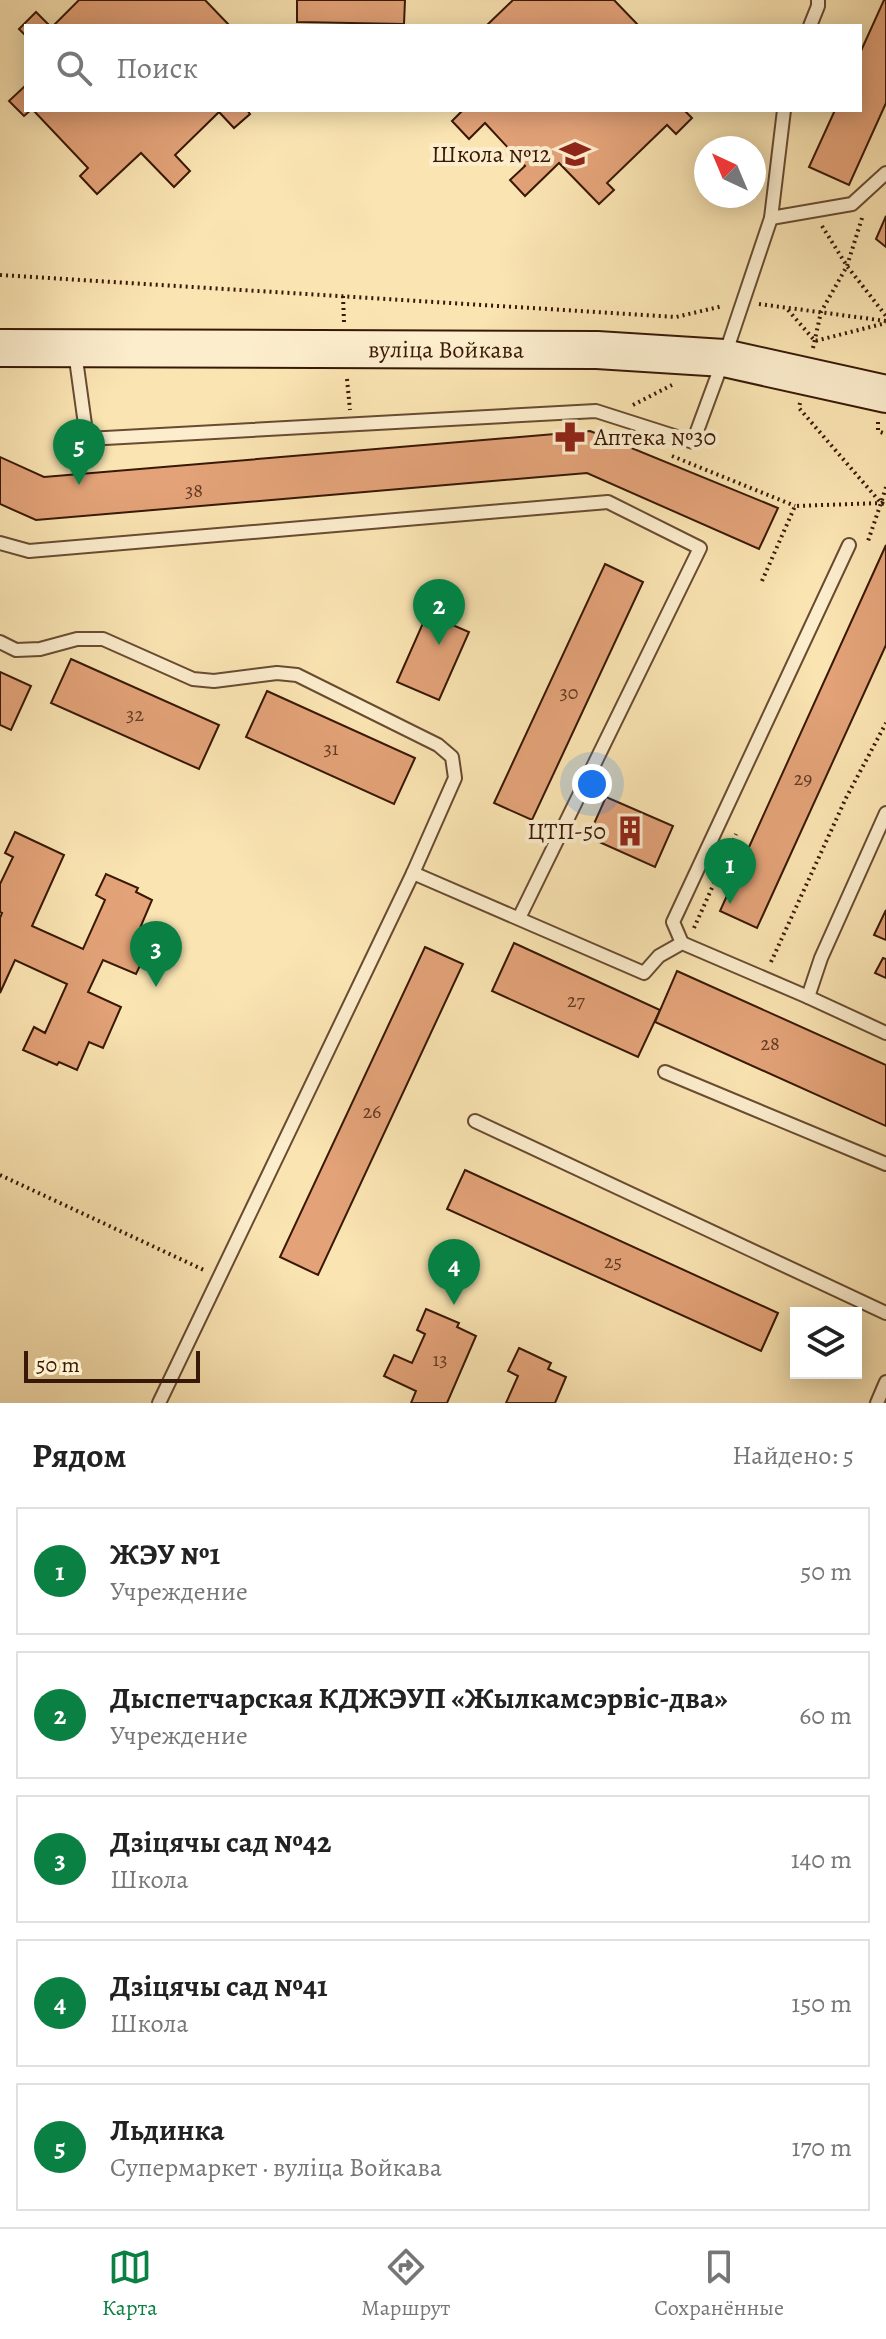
<!DOCTYPE html>
<html lang="ru">
<meta charset="utf-8">
<style>
:root{--surface:#fff;--page:#f2f2f2;--text:#222;--muted:#767676;--line:#e0e0e0;--accent:#0b8043}
body{margin:0;font-family:Alegreya,serif;background:var(--page);color:var(--text)}
.controls{position:absolute;right:24px;bottom:24px;display:grid;overflow:hidden;border-radius:0px;box-shadow:0 4px 20px #0003}
.controls button{width:72px;height:72px;display:grid;place-items:center;padding:0;border:0;border-bottom:2px solid var(--line);background:var(--surface);color:var(--text);font:40px sans-serif}
.compass{position:absolute;left:694px;top:136px;width:72px;height:72px;border-radius:50%;background:var(--surface);box-shadow:0 4px 20px #0003;rotate:316deg}
.scale{position:absolute;left:24px;bottom:20px;width:176px;box-sizing:border-box;padding-left:8px;border:4px solid #381806;border-top:0;font-size:22px;line-height:28px;white-space:nowrap;color:#381806;-webkit-text-stroke:6px #fcedcd;paint-order:stroke}
.you{position:absolute;left:592px;top:784px;width:28px;height:28px;margin:-20px;border:6px solid #fff;border-radius:50%;background:#1a73e8;box-shadow:0 0 0 12px #1a73e833}
.badge{display:grid;place-items:center;width:52px;height:52px;border-radius:50%;background:var(--accent);color:#fff;font-size:26px;font-weight:700}
.pin{position:absolute;translate:-50% -66px;filter:drop-shadow(0 2px 4px #0008)}
.pin::after{content:'';position:absolute;top:42px;width:28px;height:24px;background:inherit;clip-path:polygon(0 0,100% 0,50% 100%)}
.list{margin:0;padding:0;list-style:none}
h2{display:flex;justify-content:space-between;align-items:center;height:104px;margin:0;padding:0 32px;font-size:34px}
h2 small{font-size:26px;font-weight:400;color:var(--muted)}
.list li{display:grid;grid-template-columns:52px 1fr auto;gap:24px;align-items:center;box-sizing:border-box;height:128px;margin:0 16px 16px;padding:0 16px;border:2px solid var(--line);border-radius:0px}
.list b{display:block;font-size:30px;white-space:nowrap}
.list p{margin:0;font-size:26px;white-space:nowrap;color:var(--muted)}
.list em{font-size:26px;font-style:normal;color:var(--muted)}
.icon{flex:none;width:44px;height:44px;fill:none;stroke:currentColor;stroke-width:2;stroke-linecap:round;stroke-linejoin:round}
.map{position:relative;flex:none;width:886px;height:1403px;overflow:hidden}
.search{position:absolute;background:var(--surface);box-shadow:0 4px 20px #0003;left:24px;right:24px;top:24px;height:88px;display:flex;align-items:center;gap:20px;box-sizing:border-box;padding:0 28px;border-radius:0px;color:var(--muted);font-size:30px}
.sheet{height:824px;background:var(--surface)}
nav{display:flex;justify-content:space-around;align-items:center;box-sizing:border-box;height:112px;border-top:2px solid var(--line);background:var(--surface);font-size:22px;color:var(--muted)}
nav a{display:grid;justify-items:center;gap:4px}
nav .on{color:var(--accent)}
.map>svg:first-child{display:block}
.building{fill:#e3a278;stroke:#381806;stroke-width:2}
.lines{fill:none;stroke-linecap:round;stroke-linejoin:round}
.lane-casing{stroke:#684b31;stroke-width:16}
.secondary-casing{stroke:#381806;stroke-width:40}
.path{stroke:#381806;stroke-width:4;stroke-dasharray:2 4;stroke-linecap:butt}
.lane{stroke:#fcedcd;stroke-width:12}
.secondary{stroke:#fcedcd;stroke-width:36}
.labels{text-anchor:middle;stroke-width:8;stroke-linejoin:round;paint-order:stroke}
.number-label{font-size:20px;fill:#633a22}
.poi-label{font-size:24px;fill:#381806;stroke:#fcedcd;text-anchor:end}
.street-label{font-size:24px;fill:#381806;stroke:#fcedcd}
</style>
<div class="map">
<svg width="886" height="1403" viewBox="0 0 886 1403">
<rect width="100%" height="100%" fill="#fae4b2"/>
<filter id="stains"><feTurbulence type="fractalNoise" baseFrequency=".0025" numOctaves="4"/><feColorMatrix values="0 0 0 0 .2 0 0 0 0 .09 0 0 0 0 .02 0 0 0 .5 -.17"/></filter>
<radialGradient id="worn" r=".72"><stop offset=".6" stop-color="#630" stop-opacity="0"/><stop offset="1" stop-color="#630" stop-opacity=".3"/></radialGradient>
<g class="building">
<polygon points="79,0 205,0 230,26 53,26"/>
<polygon points="297,0 405,0 404,24 297,22"/>
<polygon points="513,0 614,0 639,26 486,26"/>
<polygon points="884,0 886,0 886,103 849,185 809,167 835,110 860,110 860,53"/>
<polygon points="36,12 50,26 26,26 26,36 19,29"/>
<polygon points="26,85 26,110 31,110 24,116 9,101"/>
<polygon points="33,110 247,110 250,114 234,128 219,112 175,155 190,171 174,187 141,153 97,194 80,176 88,168"/>
<polygon points="463,110 684,110 692,118 676,134 667,125 607,183 614,190 599,204 559,163 525,196 510,180 525,166 485,123 469,139 452,121"/>
<polygon points="886,216 886,247 876,239"/>
<polygon points="590,431 778,508 759,549 587,473 36,520 0,504 0,457 44,477"/>
<polygon points="886,545 886,645 757,928 720,911"/>
<polygon points="605,564 643,582 532,820 494,803"/>
<polygon points="427,614 469,632 439,700 397,682"/>
<polygon points="71,659 219,725 199,769 51,703"/>
<polygon points="0,672 31,686 11,730 0,725"/>
<polygon points="267,691 415,758 394,804 246,737"/>
<polygon points="606,797 673,826 655,867 588,837"/>
<polygon points="15,832 64,855 32,926 83,949 105,900 96,895 106,874 138,888 136,892 152,900 140,928 155,934 136,974 103,960 88,992 121,1007 103,1048 89,1042 77,1070 59,1062 57,1065 23,1050 34,1027 45,1033 67,984 15,960 0,993 0,918 2,913 0,912 0,884 13,857 5,853"/>
<polygon points="886,910 886,940 874,935"/>
<polygon points="514,943 660,1010 638,1057 492,991"/>
<polygon points="425,947 463,964 318,1275 280,1257"/>
<polygon points="883,958 886,959 886,978 875,973"/>
<polygon points="677,971 886,1065 886,1126 655,1022"/>
<polygon points="465,1170 778,1313 761,1351 447,1209"/>
<polygon points="426,1309 459,1323 457,1327 476,1336 447,1403 411,1403 416,1391 384,1376 394,1355 412,1363 425,1334 417,1330"/>
<polygon points="519,1348 551,1363 548,1369 566,1377 555,1403 506,1403 518,1376 508,1371"/>
</g>
<g class="lines">
<g class="lane-casing">
<g id="lane">
<polyline points="810,26 818,6 818,0"/>
<polyline points="771,218 852,204 886,173"/>
<polyline points="75,352 87,439 596,411 693,442 724,358 771,218 784,110"/>
<polyline points="0,543 29,551 608,502 700,548 519,918"/>
<polyline points="0,642 16,650 40,649 77,639 103,639 193,679 214,681 277,673 297,675 438,745 452,757 455,778 413,873 644,973 659,956 682,943 808,997 886,1033"/>
<polyline points="682,943 673,922 849,545"/>
<polyline points="808,997 821,958 886,813"/>
<polyline points="665,1072 886,1164"/>
<polyline points="475,1121 886,1313"/>
<polyline points="159,1403 413,873"/>
<polyline points="877,1403 886,1382"/>
</g>
</g>
<g class="secondary-casing">
<g id="secondary">
<path id="s1" d="M0,348L597,350L724,358L886,394"/>
</g>
</g>
<g class="path">
<polyline points="822,226 847,266 886,316"/>
<polyline points="0,275 676,317 723,306"/>
<polyline points="343,296 344,322"/>
<polyline points="759,304 886,321"/>
<polyline points="788,310 815,341 886,323"/>
<polyline points="813,348 821,312 847,266 862,218"/>
<polyline points="347,379 350,410"/>
<polyline points="800,403 799,408 881,503 868,541"/>
<polyline points="633,405 672,385"/>
<polyline points="878,422 878,431 886,434"/>
<polyline points="672,456 795,506"/>
<polyline points="886,487 881,503 886,505"/>
<polyline points="762,581 795,506 881,503 886,501"/>
<polyline points="694,928 736,834"/>
<polyline points="771,962 846,798 886,723"/>
<polyline points="0,1175 206,1271"/>
</g>
<use href="#lane" class="lane"/>
<use href="#secondary" class="secondary"/>
</g>
<defs>
<g id="school-bare" transform="scale(2.4)"><path d="M0-5L7-2L0 1L-7-2ZM-4 1L0 2.5L4 1V4Q0 6-4 4Z" fill="#8f2418" stroke="#fcedcd" stroke-width="2.5" paint-order="stroke"/></g>
<g id="pharmacy-bare" transform="scale(2.4)"><path d="M-2-6h4v4h4v4h-4v4h-4v-4h-4v-4h4Z" fill="#8f2418" stroke="#fcedcd" stroke-width="2.5" paint-order="stroke"/></g>
<g id="building-bare" transform="scale(2.4)"><path d="M-4-6H4V6H1V3H-1V6H-4ZM-2.5-4.3h1.7v1.8h-1.7ZM.8-4.3h1.7v1.8H.8ZM-2.5-1h1.7V.8h-1.7ZM.8-1h1.7V.8H.8Z" fill="#8f2418" stroke="#fcedcd" stroke-width="2.5" paint-order="stroke"/></g>
</defs>
<g fill-rule="evenodd">
<use href="#school-bare" x="575" y="154"/>
<use href="#pharmacy-bare" x="570" y="437"/>
<use href="#building-bare" x="630" y="831"/>
</g>
<g class="labels">
<g class="number-label">
<text x="194" y="497">38</text>
<text x="569" y="699">30</text>
<text x="135" y="721">32</text>
<text x="331" y="755">31</text>
<text x="803" y="785">29</text>
<text x="576" y="1007">27</text>
<text x="770" y="1050">28</text>
<text x="372" y="1118">26</text>
<text x="613" y="1268">25</text>
<text x="440" y="1366">13</text>
</g>
<g class="poi-label">
<text x="551" y="162">Школа №12</text>
<text x="594" y="445" text-anchor="start">Аптека №30</text>
<text x="606" y="839">ЦТП-50</text>
</g>
<g class="street-label">
<text dy="8" stroke="none"><textPath href="#s1" startOffset="446">вуліца Войкава</textPath></text>
</g>
</g>
<rect width="100%" height="100%" filter="url(#stains)"/>
<rect width="100%" height="100%" fill="url(#worn)"/>
</svg>
<div class="controls">
<button><svg class="icon" aria-label="layers" viewBox="0 0 24 24"><path d="M12 4l9 5-9 5-9-5zM3 14l9 5 9-5"/></svg></button>
</div>
<svg class="compass" viewBox="-18 -18 36 36"><path d="M0-13l5 13h-10z" fill="#e53935"/><path d="M0 13l5-13h-10z" fill="#767676"/></svg>
<div class="scale">50 m</div>
<div class="you"></div>
<div class="pin badge" style="left:730px;top:904px">1</div>
<div class="pin badge" style="left:439px;top:645px">2</div>
<div class="pin badge" style="left:156px;top:987px">3</div>
<div class="pin badge" style="left:454px;top:1305px">4</div>
<div class="pin badge" style="left:79px;top:485px">5</div>
<div class="search"><svg class="icon" aria-label="search" viewBox="0 0 24 24"><circle cx="10" cy="10" r="6"/><path d="M15 15l6 6"/></svg>Поиск</div>
</div>
<section class="sheet">
<h2>Рядом<small>Найдено: 5</small></h2>
<ul class="list">
<li><span class="badge">1</span><div><b>ЖЭУ №1</b><p>Учреждение</p></div><em>50 m</em></li>
<li><span class="badge">2</span><div><b>Дыспетчарская КДЖЭУП «Жылкамсэрвіс-два»</b><p>Учреждение</p></div><em>60 m</em></li>
<li><span class="badge">3</span><div><b>Дзіцячы сад №42</b><p>Школа</p></div><em>140 m</em></li>
<li><span class="badge">4</span><div><b>Дзіцячы сад №41</b><p>Школа</p></div><em>150 m</em></li>
<li><span class="badge">5</span><div><b>Льдинка</b><p>Супермаркет · вуліца Войкава</p></div><em>170 m</em></li>
</ul>
</section>
<nav>
<a class="on"><svg class="icon" aria-label="map" viewBox="0 0 24 24"><path d="M3 6l6-2 6 2 6-2v14l-6 2-6-2-6 2zM9 4v14M15 6v14"/></svg>Карта</a>
<a><svg class="icon" aria-label="directions" viewBox="0 0 24 24"><path d="M12 3l9 9-9 9-9-9zM9 14v-3h6M13 9l2 2-2 2"/></svg>Маршрут</a>
<a><svg class="icon" aria-label="saved" viewBox="0 0 24 24"><path d="M7 4h10v16l-5-4-5 4z"/></svg>Сохранённые</a>
</nav>
